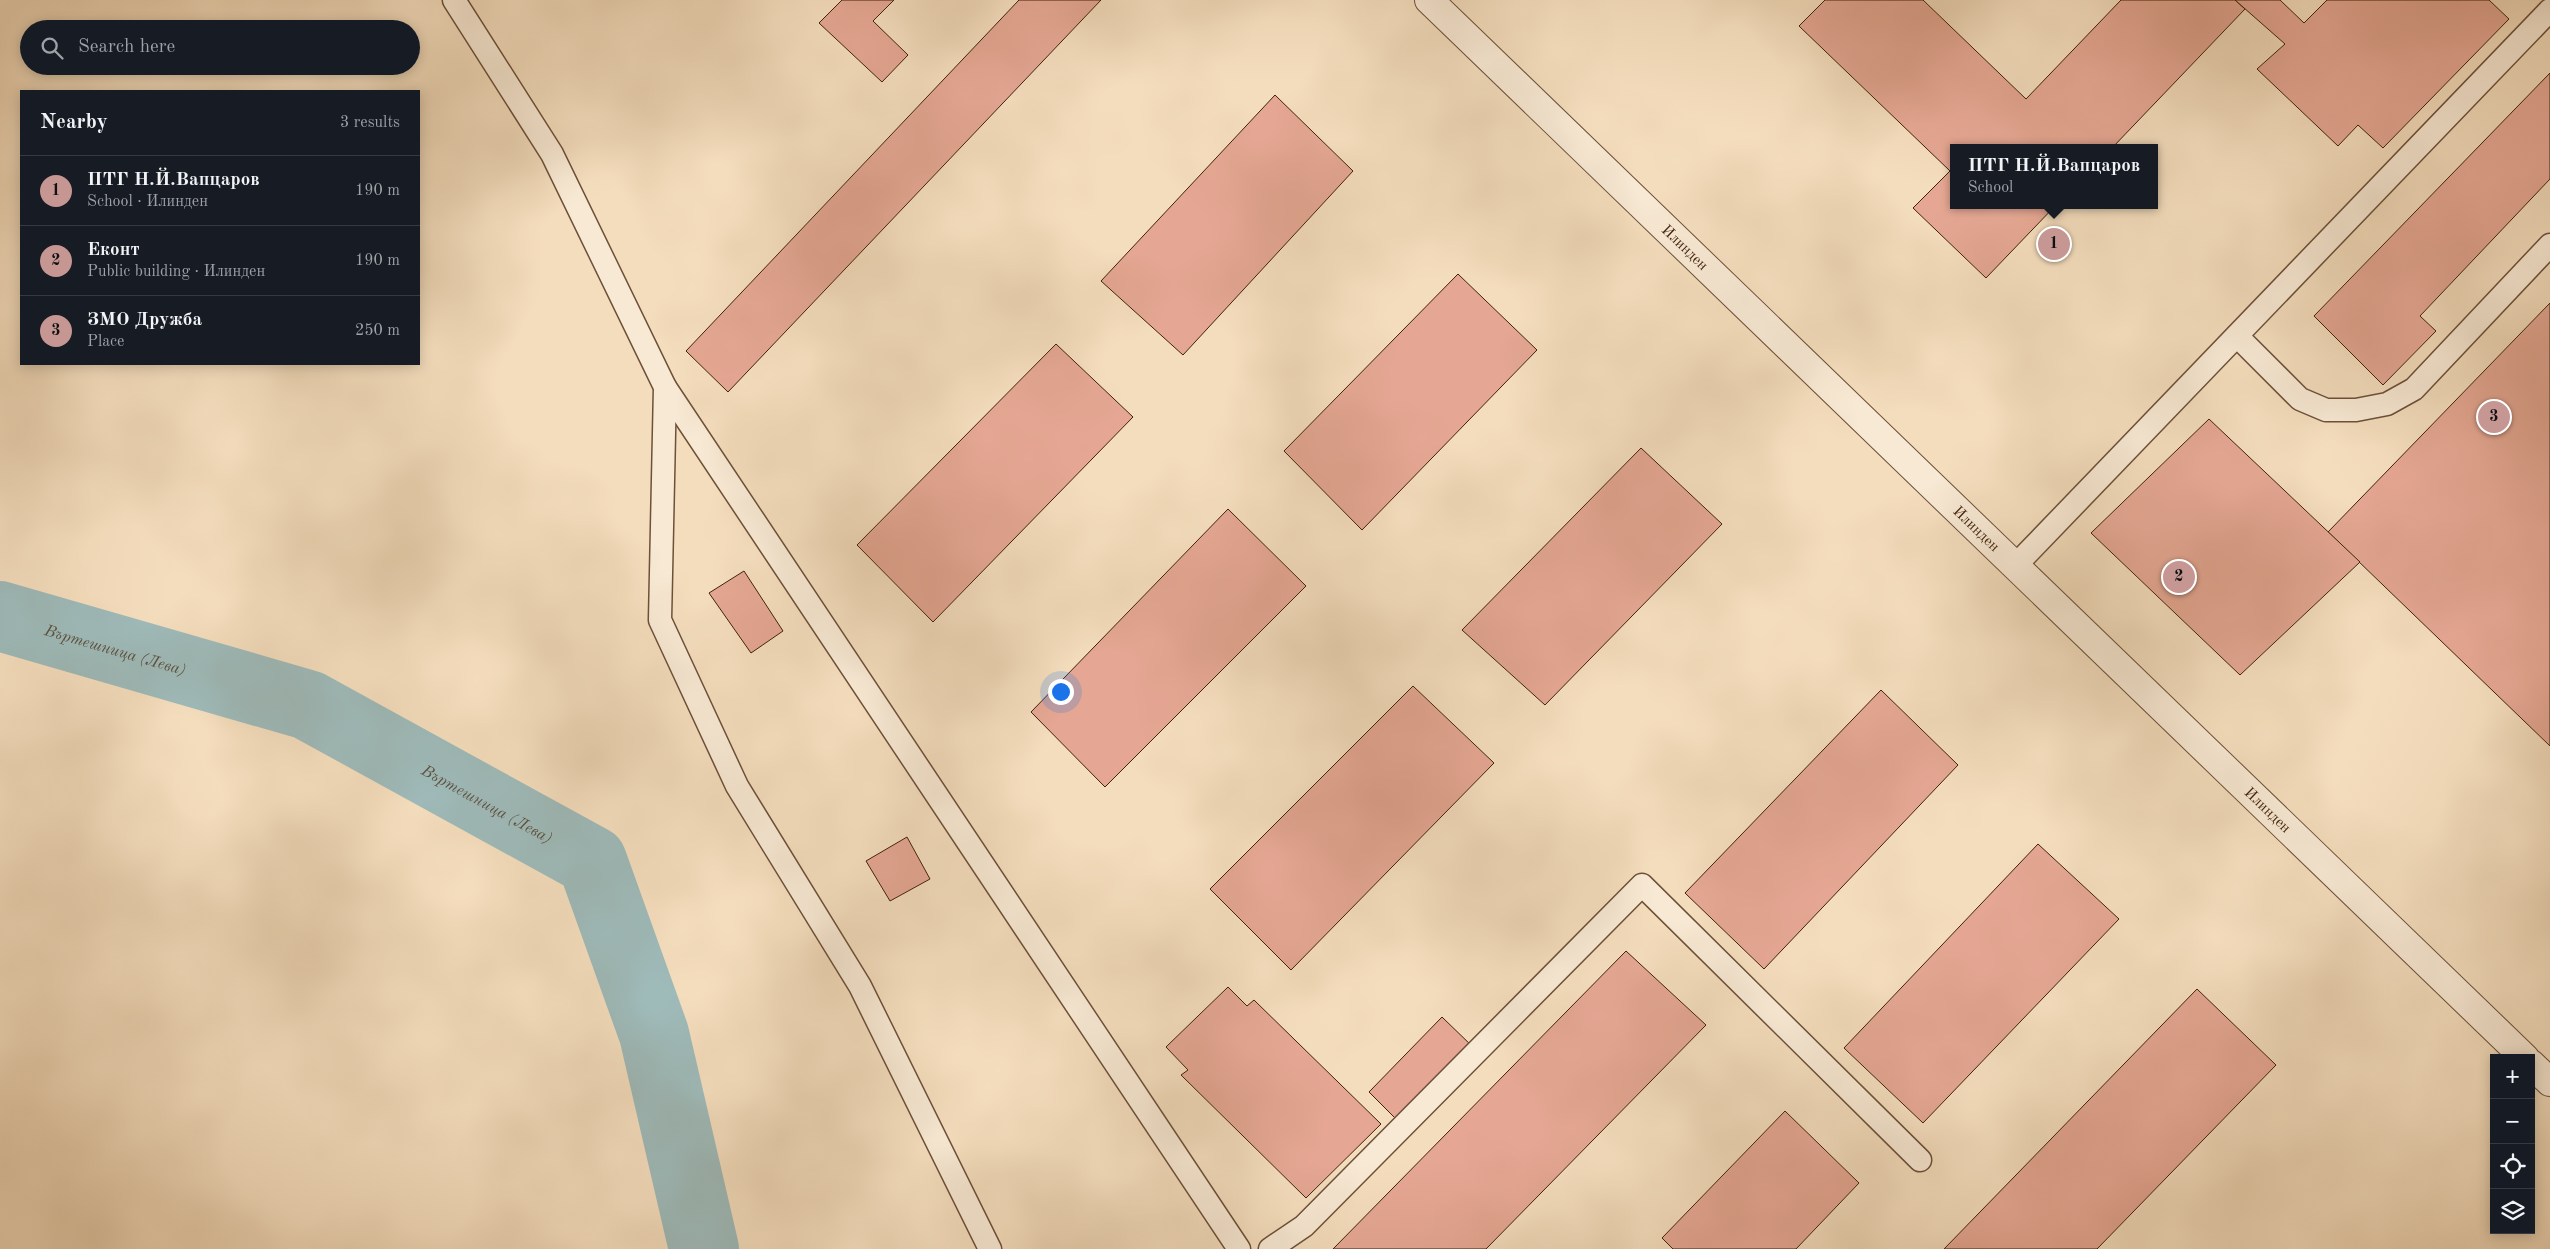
<!DOCTYPE html>
<meta charset="utf-8">
<style>
:root{--surface:#171b24;--page:#20242c;--text:#f1f3f6;--muted:#9ea1a6;--line:#363941;--accent:#c59692}
body{margin:0;font-family:"Old Standard TT",serif;background:var(--page);color:var(--text)}
.controls{position:absolute;right:15px;bottom:15px;display:grid;overflow:hidden;border-radius:0px;box-shadow:0 2px 12px #0003}
.controls button{width:45px;height:45px;display:grid;place-items:center;padding:0;border:0;border-bottom:1px solid var(--line);background:var(--surface);color:var(--text);font:25px sans-serif}
.you{position:absolute;left:1060px;top:691px;width:18px;height:18px;margin:-12px;border:4px solid #fff;border-radius:50%;background:#1a73e8;box-shadow:0 0 0 8px #1a73e833}
.badge{display:grid;place-items:center;width:32px;height:32px;border-radius:50%;background:var(--accent);color:#111;font-size:16px;font-weight:700}
.pin{position:absolute;translate:-50% -50%;border:2px solid #fff;box-shadow:0 1px 5px #0006}
.popup{position:absolute;left:1950px;top:144px;width:208px;height:65px;box-sizing:border-box;display:grid;place-content:center;border-radius:0px;background:var(--surface);filter:drop-shadow(0 1px 4px #0005);font-size:16px;white-space:nowrap;color:var(--muted)}
.popup b{font-size:19px;color:var(--text)}
.popup::after{content:'';position:absolute;left:50%;top:100%;margin-left:-10px;border:10px solid transparent;border-top-color:var(--surface)}
.list{margin:0;padding:0;list-style:none}
h2{display:flex;justify-content:space-between;align-items:center;height:65px;margin:0;padding:0 20px;font-size:21px}
h2 small{font-size:16px;font-weight:400;color:var(--muted)}
.list li{display:grid;grid-template-columns:32px 1fr auto;gap:15px;align-items:center;box-sizing:border-box;height:70px;padding:0 20px;border-top:1px solid var(--line)}
.list b{display:block;font-size:19px;white-space:nowrap}
.list p{margin:0;font-size:16px;white-space:nowrap;color:var(--muted)}
.list em{font-size:16px;font-style:normal;color:var(--muted)}
.icon{flex:none;width:28px;height:28px;fill:none;stroke:currentColor;stroke-width:2;stroke-linecap:round;stroke-linejoin:round}
.map{position:relative;flex:none;width:2550px;height:1249px;overflow:hidden}
.search{position:absolute;background:var(--surface);box-shadow:0 2px 12px #0003;left:20px;top:20px;width:400px;height:55px;display:flex;align-items:center;gap:12px;box-sizing:border-box;padding:0 18px;border-radius:28px;color:var(--muted);font-size:19px}
.panel{position:absolute;background:var(--surface);box-shadow:0 2px 12px #0003;left:20px;top:90px;width:400px;height:275px;border-radius:0px}
.map>svg:first-child{display:block}
.lines{fill:none;stroke-linecap:round;stroke-linejoin:round}
.river{stroke:#9ebab9;stroke-width:70}
.building{fill:#e5a793;stroke:#40210b}
.service-casing{stroke:#6d5038;stroke-width:25}
.tertiary-casing{stroke:#6d5038;stroke-width:30}
.service{stroke:#f8e9d4;stroke-width:22}
.tertiary{stroke:#f8e9d4;stroke-width:28}
.labels{text-anchor:middle;stroke-width:5;stroke-linejoin:round;paint-order:stroke}
.street-label{font-size:15px;fill:#40210b;stroke:#f8e9d4}
.water-label{font-size:16px;font-style:italic;fill:#5c4f3f;stroke:#f8e9d4}
</style>
<div class="map">
<svg width="2550" height="1249" viewBox="0 0 2550 1249">
<rect width="100%" height="100%" fill="#f4ddbd"/>
<filter id="stains"><feTurbulence type="fractalNoise" baseFrequency=".004" numOctaves="4"/><feColorMatrix values="0 0 0 0 .2 0 0 0 0 .09 0 0 0 0 .02 0 0 0 .5 -.17"/></filter>
<radialGradient id="worn" r=".72"><stop offset=".6" stop-color="#630" stop-opacity="0"/><stop offset="1" stop-color="#630" stop-opacity=".3"/></radialGradient>
<g class="lines">
<path class="river" id="s1" d="M0,616L308,705L592,861L654,1034L704,1249"/>
</g>
<g class="building">
<polygon points="842,0 894,0 873,21 908,55 882,82 819,23"/>
<polygon points="1019,0 1101,0 728,392 686,351"/>
<polygon points="1825,0 1923,0 2026,99 2121,0 2235,0 2245,9 2112,148 1954,148 1954,205 2056,205 1986,278 1913,208 1950,171 1799,26"/>
<polygon points="2235,0 2280,0 2304,23 2327,0 2489,0 2509,19 2383,148 2358,125 2338,146 2257,69 2285,44"/>
<polygon points="2550,73 2550,179 2420,316 2436,331 2383,385 2314,316"/>
<polygon points="1275,95 1353,171 1183,355 1101,281"/>
<polygon points="1458,274 1537,350 1362,530 1284,451"/>
<polygon points="2550,303 2550,746 2328,532"/>
<polygon points="1056,344 1133,417 933,622 857,545"/>
<polygon points="2209,419 2360,562 2240,675 2091,533"/>
<polygon points="1641,448 1722,524 1545,705 1462,630"/>
<polygon points="1228,509 1306,586 1105,787 1031,712"/>
<polygon points="744,571 783,631 751,653 709,593"/>
<polygon points="1413,686 1494,763 1291,970 1210,889"/>
<polygon points="1881,690 1958,765 1764,969 1685,893"/>
<polygon points="907,837 930,879 890,901 866,861"/>
<polygon points="2038,844 2119,919 1923,1123 1844,1048"/>
<polygon points="1626,951 1706,1025 1486,1249 1333,1249"/>
<polygon points="1228,987 1247,1006 1254,1000 1381,1124 1306,1198 1181,1075 1188,1070 1166,1047"/>
<polygon points="2197,989 2276,1065 2097,1249 1944,1249"/>
<polygon points="1442,1017 1473,1047 1401,1124 1369,1092"/>
<polygon points="1785,1111 1859,1183 1796,1249 1673,1249 1662,1238"/>
</g>
<g class="lines">
<g class="service-casing">
<g id="service">
<polyline points="454,0 552,154 665,387 660,620 737,786 860,986 990,1249"/>
<polyline points="2237,336 2300,399 2326,410 2356,410 2387,404 2414,389 2550,245"/>
<polyline points="665,387 1239,1249"/>
<polyline points="2015,566 2550,10"/>
<polyline points="1270,1249 1304,1226 1642,885 1920,1160"/>
</g>
</g>
<g class="tertiary-casing">
<g id="tertiary">
<path id="s2" d="M1429,0L2525,1058"/>
<polyline points="2531,1064 2550,1082"/>
</g>
</g>
<use href="#service" class="service"/>
<use href="#tertiary" class="tertiary"/>
</g>
<g class="labels">
<g class="street-label">
<text dy="5" stroke="none"><textPath href="#s2" startOffset="356">Илинден</textPath></text>
<text dy="5" stroke="none"><textPath href="#s2" startOffset="761">Илинден</textPath></text>
<text dy="5" stroke="none"><textPath href="#s2" startOffset="1166">Илинден</textPath></text>
</g>
<g class="water-label">
<text dy="6" stroke="none"><textPath href="#s1" startOffset="120">Въртешница (Лева)</textPath></text>
<text dy="6" stroke="none"><textPath href="#s1" startOffset="525">Въртешница (Лева)</textPath></text>
</g>
</g>
<rect width="100%" height="100%" filter="url(#stains)"/>
<rect width="100%" height="100%" fill="url(#worn)"/>
</svg>
<div class="controls">
<button>+</button>
<button>−</button>
<button><svg class="icon" aria-label="locate" viewBox="0 0 24 24"><circle cx="12" cy="12" r="6"/><path d="M12 2v4M12 18v4M2 12h4M18 12h4"/></svg></button>
<button><svg class="icon" aria-label="layers" viewBox="0 0 24 24"><path d="M12 4l9 5-9 5-9-5zM3 14l9 5 9-5"/></svg></button>
</div>
<div class="you"></div>
<div class="pin badge" style="left:2054px;top:244px">1</div>
<div class="popup"><b>ПТГ Н.Й.Вапцаров</b>School</div>
<div class="pin badge" style="left:2179px;top:577px">2</div>
<div class="pin badge" style="left:2494px;top:417px">3</div>
<div class="search"><svg class="icon" aria-label="search" viewBox="0 0 24 24"><circle cx="10" cy="10" r="6"/><path d="M15 15l6 6"/></svg>Search here</div>
<section class="panel">
<h2>Nearby<small>3 results</small></h2>
<ul class="list">
<li><span class="badge">1</span><div><b>ПТГ Н.Й.Вапцаров</b><p>School · Илинден</p></div><em>190 m</em></li>
<li><span class="badge">2</span><div><b>Еконт</b><p>Public building · Илинден</p></div><em>190 m</em></li>
<li><span class="badge">3</span><div><b>ЗМО Дружба</b><p>Place</p></div><em>250 m</em></li>
</ul>
</section>
</div>
